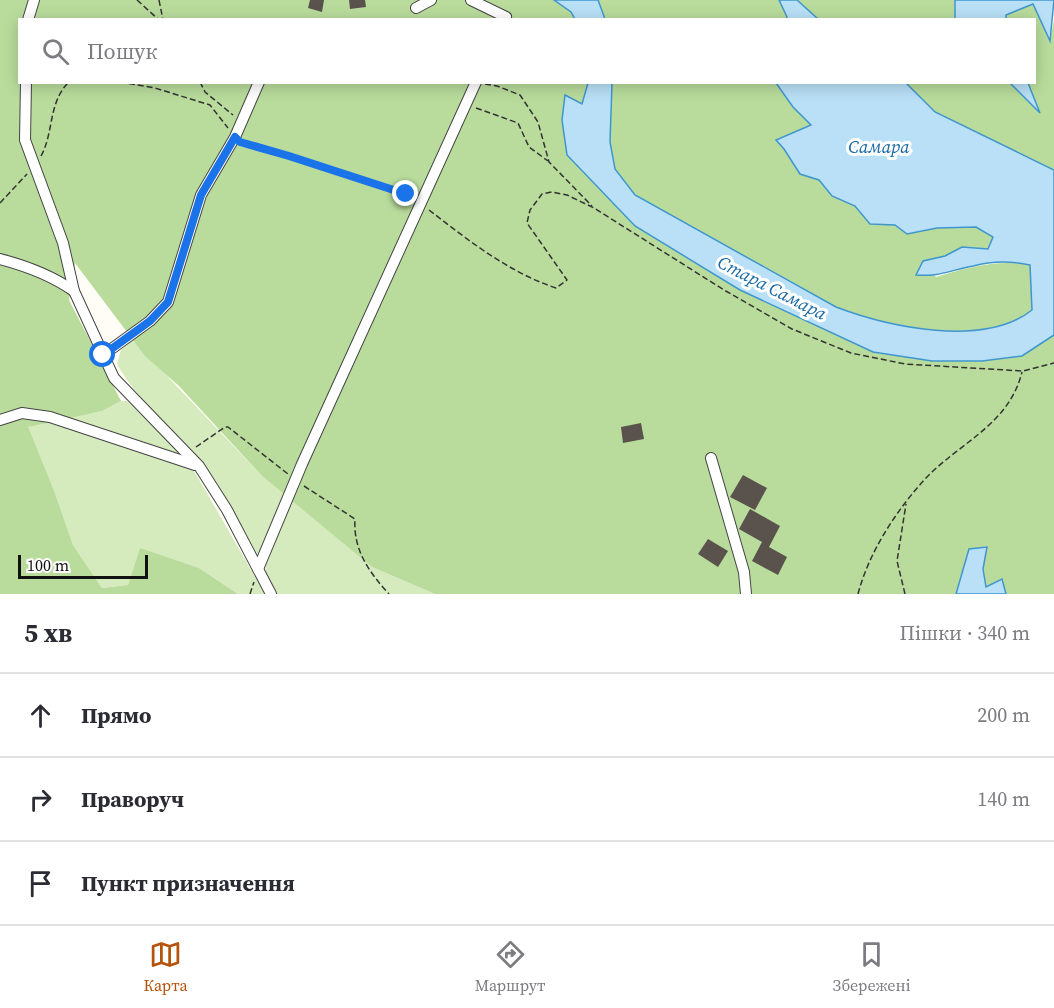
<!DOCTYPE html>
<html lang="uk">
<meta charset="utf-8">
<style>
:root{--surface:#fff;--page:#f7f7f7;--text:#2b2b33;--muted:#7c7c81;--line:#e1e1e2;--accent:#b45309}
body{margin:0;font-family:"Source Serif 4",serif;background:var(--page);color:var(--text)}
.scale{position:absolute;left:18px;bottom:15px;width:130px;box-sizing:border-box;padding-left:6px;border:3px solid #111;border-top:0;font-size:16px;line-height:21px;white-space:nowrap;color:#111;-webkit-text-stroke:4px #fff;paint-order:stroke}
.stop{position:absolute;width:18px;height:18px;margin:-14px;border:4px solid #1a73e8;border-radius:50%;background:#fff}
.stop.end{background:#1a73e8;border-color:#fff;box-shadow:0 2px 6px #0008}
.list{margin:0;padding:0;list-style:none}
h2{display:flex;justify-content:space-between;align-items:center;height:78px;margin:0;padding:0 24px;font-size:26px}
h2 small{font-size:20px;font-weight:400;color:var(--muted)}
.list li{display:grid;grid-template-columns:39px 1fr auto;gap:18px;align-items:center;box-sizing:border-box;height:84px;padding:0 24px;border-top:2px solid var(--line)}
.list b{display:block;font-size:22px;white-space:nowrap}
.list em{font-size:20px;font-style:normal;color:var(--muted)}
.icon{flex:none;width:33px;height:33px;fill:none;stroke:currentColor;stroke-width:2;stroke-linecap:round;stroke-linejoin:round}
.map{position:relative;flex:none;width:1054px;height:594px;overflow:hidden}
.search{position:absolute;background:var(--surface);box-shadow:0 3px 15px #0003;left:18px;right:18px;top:18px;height:66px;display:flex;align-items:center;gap:15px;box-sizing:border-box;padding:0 21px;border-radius:0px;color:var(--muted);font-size:22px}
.sheet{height:330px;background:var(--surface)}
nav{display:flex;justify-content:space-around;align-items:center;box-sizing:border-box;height:84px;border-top:2px solid var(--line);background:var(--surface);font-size:16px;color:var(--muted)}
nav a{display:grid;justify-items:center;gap:3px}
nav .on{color:var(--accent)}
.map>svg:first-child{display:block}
.green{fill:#d5ebbd}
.forest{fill:#b9dc9c}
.water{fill:#b9e0f7;stroke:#3f96cf;stroke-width:1.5}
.building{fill:#5a524d}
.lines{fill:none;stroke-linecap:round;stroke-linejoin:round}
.minor-casing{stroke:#444;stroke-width:12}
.path{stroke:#333;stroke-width:1.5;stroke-dasharray:6 3;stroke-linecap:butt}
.minor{stroke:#fff;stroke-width:10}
.route{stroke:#1a73e8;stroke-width:8}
.labels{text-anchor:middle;stroke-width:6;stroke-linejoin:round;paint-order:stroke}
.water-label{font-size:18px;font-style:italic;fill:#1768a6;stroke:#fff}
</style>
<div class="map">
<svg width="1054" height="594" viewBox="0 0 1054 594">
<rect width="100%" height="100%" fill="#fffdf5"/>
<g class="green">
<path d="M133,340L262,476L285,495L258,554C239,538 228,498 213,477C185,435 142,409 117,364L121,350Z"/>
<polygon points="121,401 127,401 180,452 178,457 66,418 102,411"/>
<polygon points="56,420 193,469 265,594 238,594 199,568 140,549 128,585 102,588 73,545 55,493 27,427"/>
<polygon points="292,500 372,567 435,594 276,594 267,578 265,565"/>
</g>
<g class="forest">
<polygon points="0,0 554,0 571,12 575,19 20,20 20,82 588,83 582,104 565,96 568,155 635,226 740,290 797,315 982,361 1022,356 1054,335 1054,594 1006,594 1002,579 986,588 983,569 986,547 961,579 956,594 435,594 372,567 262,476 179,386 145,356 75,263 69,300 121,401 102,411 28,427 55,493 73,545 102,588 128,585 140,548 199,568 238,594 0,594"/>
<polygon points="598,0 779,0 787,17 786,20 605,19"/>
<polygon points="797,0 955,0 955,19 818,19"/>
<polygon points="1033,4 1050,40 1054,20 1054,170 934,112 906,83 1010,83 1039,111 1028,83 1034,82 1034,20 1006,19 1005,15"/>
<path d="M612,83H776L793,107L811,125L784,149L800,174L819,180L832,196L855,206L870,224L895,225L907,234L937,228L977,227L993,237L988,249L962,247L945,256L923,261L936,277C968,267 997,259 1031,265L1032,310C982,348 890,327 836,307L635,195L615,169L610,142Z"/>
</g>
<g class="water">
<polygon points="554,0 598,0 605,19 575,19 571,12"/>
<polygon points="779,0 797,0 818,19 786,19 787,17"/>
<polygon points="955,0 1054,0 1050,41 1033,4 1006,15 1006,19 955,19"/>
<path d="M588,83H612L610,142L615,169L635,195L836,307C889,327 984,348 1032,310L1030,265C1011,261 992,261 973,266C951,270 939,277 916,275L923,261L945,256L962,247L988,249L993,237L976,227L937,228L907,234L895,225L870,224L855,206L832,196L819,180L800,174L784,149L776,140L811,125L793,107L776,83H906L935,112L1054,170V335L1022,356L982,361H932L873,352L740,290L635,226L567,155L562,120L565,95L582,104Z"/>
<polygon points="1010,83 1028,83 1040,113"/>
<polygon points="987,547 983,569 986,587 1002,579 1006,594 956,594 969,549"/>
</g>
<g class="building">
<polygon points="310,0 324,0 322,12 308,8"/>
<polygon points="349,0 365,0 366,7 350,9"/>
<polygon points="641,423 644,439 623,443 621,427"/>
<polygon points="743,475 767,488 755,510 730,497"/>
<polygon points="750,509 780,526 769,547 787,557 778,575 752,561 762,542 739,529"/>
<polygon points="708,539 728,551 718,567 698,554"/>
</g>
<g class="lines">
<g class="minor-casing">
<g id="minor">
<polyline points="471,0 506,17 505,20"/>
<polyline points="416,8 431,0"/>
<polyline points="28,20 34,0"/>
<polyline points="26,82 25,140 63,243 74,291 114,378 199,466 227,510 271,594"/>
<path d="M0,259C27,266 51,275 74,291"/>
<polyline points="103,355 150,321 168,302 201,195 235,137 259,82"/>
<polyline points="0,420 22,413 50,417 195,465"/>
<polyline points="711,458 744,572 746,594"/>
<polyline points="258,569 302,464 476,82"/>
</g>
</g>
<g class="path">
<polyline points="137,0 159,20"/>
<polyline points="159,0 163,20"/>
<polyline points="120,82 155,88 210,105 228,128"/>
<polyline points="200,82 205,92 233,115"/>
<polyline points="485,84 497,86 520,95 538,122 549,162 592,206"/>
<polyline points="476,108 518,123 529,147 548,161"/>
<polyline points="243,143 289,156 413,198"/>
<path d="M41,156C54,133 48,102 69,82"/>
<polyline points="0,203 27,174"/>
<path d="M429,210C468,240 508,272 556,288L567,280L527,223L530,210L542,194L552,192L567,195L594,208L724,290L792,329L851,353L905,364L988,369L1023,371L1054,363"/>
<polyline points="196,447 225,427 228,427 288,474"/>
<path d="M304,486L355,519C353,550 369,572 389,594"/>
<polyline points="250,594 254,582"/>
<path d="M858,594C869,552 896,511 925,479C960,442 1009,425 1022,372"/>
<polyline points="905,594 897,561 906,504"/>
</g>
<use href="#minor" class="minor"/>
</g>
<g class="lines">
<polyline class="route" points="103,355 150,321 168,302 201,195 235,137 240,142 289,156 406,194"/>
</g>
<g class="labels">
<g class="water-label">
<text x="879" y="153">Самара</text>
<text transform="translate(772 288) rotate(27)" y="6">Стара Самара</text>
</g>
</g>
</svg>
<div class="scale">100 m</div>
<div class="stop" style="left:103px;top:355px"></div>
<div class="stop end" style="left:406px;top:194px"></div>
<div class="search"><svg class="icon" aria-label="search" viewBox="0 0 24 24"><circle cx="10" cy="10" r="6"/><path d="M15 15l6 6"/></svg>Пошук</div>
</div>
<section class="sheet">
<h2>5 хв<small>Пішки · 340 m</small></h2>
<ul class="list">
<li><svg class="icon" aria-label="ahead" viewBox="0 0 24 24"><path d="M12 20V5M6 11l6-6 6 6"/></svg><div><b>Прямо</b></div><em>200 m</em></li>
<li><svg class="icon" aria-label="right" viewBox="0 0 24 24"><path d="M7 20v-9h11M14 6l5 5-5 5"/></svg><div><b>Праворуч</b></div><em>140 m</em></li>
<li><svg class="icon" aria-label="arrive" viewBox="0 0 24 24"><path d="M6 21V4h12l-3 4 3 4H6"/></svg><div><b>Пункт призначення</b></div></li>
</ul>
</section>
<nav>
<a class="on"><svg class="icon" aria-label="map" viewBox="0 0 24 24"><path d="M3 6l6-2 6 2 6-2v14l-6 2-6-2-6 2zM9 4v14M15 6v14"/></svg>Карта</a>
<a><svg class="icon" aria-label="directions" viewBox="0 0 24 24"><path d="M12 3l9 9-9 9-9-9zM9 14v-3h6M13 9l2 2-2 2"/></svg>Маршрут</a>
<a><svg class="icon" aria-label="saved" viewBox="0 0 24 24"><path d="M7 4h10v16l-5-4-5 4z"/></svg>Збережені</a>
</nav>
